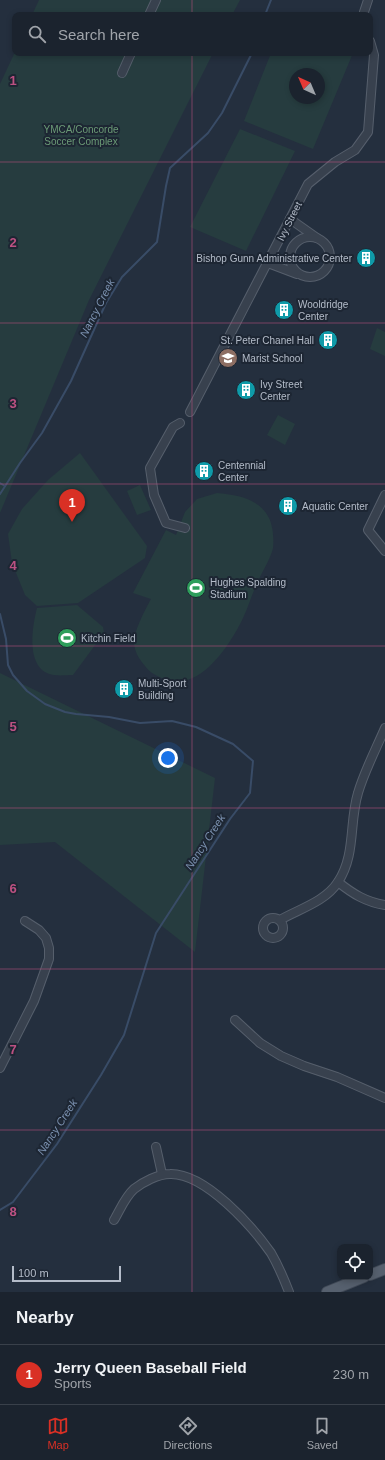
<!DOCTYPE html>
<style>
:root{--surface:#1b232e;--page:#242b36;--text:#f1f3f6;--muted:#a0a4aa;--line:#39404a;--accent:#d93025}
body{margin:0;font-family:Helvetica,sans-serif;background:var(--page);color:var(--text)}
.controls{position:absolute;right:12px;bottom:12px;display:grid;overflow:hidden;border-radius:8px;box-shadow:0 2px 6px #0003}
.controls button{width:36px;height:36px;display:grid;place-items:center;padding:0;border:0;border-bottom:1px solid var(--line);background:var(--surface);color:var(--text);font:20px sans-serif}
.compass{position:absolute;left:289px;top:68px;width:36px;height:36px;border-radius:50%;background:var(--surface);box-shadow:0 2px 6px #0003;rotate:316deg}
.scale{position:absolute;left:12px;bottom:10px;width:109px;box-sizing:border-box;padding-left:4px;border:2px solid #b4bcc9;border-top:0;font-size:11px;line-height:14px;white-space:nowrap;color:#b4bcc9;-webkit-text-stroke:3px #1d2633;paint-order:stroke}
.you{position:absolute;left:168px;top:758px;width:14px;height:14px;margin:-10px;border:3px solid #fff;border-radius:50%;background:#1a73e8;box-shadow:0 0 0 6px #1a73e833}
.badge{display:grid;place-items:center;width:26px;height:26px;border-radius:50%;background:var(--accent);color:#fff;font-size:13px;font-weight:700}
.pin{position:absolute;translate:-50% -33px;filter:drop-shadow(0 1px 2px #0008)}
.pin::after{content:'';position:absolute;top:21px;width:14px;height:12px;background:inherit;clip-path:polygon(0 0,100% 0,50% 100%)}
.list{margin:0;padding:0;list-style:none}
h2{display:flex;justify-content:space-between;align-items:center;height:52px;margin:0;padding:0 16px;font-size:17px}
h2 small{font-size:13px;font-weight:400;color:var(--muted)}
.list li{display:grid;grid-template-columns:26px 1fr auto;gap:12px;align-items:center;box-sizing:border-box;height:60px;padding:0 16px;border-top:1px solid var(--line)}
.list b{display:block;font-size:15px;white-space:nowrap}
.list p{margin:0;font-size:13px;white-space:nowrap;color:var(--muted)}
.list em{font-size:13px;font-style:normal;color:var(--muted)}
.icon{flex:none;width:22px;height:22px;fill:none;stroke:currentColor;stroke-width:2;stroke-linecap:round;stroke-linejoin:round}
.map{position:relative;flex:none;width:385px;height:1292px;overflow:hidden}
.search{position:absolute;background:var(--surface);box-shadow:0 2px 6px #0003;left:12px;right:12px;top:12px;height:44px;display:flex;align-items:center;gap:10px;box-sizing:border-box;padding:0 14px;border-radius:8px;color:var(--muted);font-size:15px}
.sheet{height:112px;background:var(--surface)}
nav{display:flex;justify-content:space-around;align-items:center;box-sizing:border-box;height:56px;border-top:1px solid var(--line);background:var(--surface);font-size:11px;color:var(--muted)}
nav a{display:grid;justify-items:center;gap:2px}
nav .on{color:var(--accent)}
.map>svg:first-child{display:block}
.green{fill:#263c3f;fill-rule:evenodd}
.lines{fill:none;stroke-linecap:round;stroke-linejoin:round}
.stream{stroke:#394c67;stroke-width:2}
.minor-casing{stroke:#565f6c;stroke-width:10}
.major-casing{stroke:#414a57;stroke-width:12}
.minor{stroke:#38414e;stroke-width:8}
.major{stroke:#56606e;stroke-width:10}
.grid{fill:none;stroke:#bd5182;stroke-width:1;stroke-opacity:0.55}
.labels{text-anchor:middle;stroke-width:4;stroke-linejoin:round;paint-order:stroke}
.park-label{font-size:10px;fill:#6b9a76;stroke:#1d2633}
.street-label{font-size:10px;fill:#b4bcc9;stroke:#1d2633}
.poi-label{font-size:10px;fill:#b4bcc9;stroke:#1d2633;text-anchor:start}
.water-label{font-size:11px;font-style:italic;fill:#7c92b1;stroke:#1d2633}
.grid-label{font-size:13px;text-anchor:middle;font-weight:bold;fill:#bd5182;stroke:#1d2633;stroke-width:4;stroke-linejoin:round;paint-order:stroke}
</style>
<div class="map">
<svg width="385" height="1292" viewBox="0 0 385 1292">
<rect width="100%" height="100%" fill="#242f3e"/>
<g class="green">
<polygon points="39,0 240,0 232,15 32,15"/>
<polygon points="15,52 15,53 213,53 89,300 0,513 0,84"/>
<path d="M271,53H353L313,149L244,121ZM295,74H319V98H295Z"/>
<polygon points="240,129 295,151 246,251 190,227"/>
<polygon points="377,328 385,332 385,356 370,349"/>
<polygon points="278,415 295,424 285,445 267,435"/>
<polygon points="80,453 147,546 145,558 78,603 37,606 25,595 12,563 8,534 22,509 48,480"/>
<polygon points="140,485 151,510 137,515 127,491"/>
<path d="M217,493C237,495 259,498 269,518C273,526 274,539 273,548C271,558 262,572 258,581C251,596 247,612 239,626C226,650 199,690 167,680C158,677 150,673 145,666C139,659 134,651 134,641C134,631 146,608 151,599L133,593L166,530L176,535L185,512L197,499Z"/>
<path d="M77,605L103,627L104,633L73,675C67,675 60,676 54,675C25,671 32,627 37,608Z"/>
<polygon points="0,673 215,778 195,952 55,842 0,845"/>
</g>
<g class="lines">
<g class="stream">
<polyline points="265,15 271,0"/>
<polyline points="0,483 5,486"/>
<polyline points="0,494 20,463 42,433 71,381 106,303 122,277 157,242 166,186 170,168 208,133 222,113 252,53"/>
<polyline points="0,614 6,639 8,665 13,675 27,691 45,704 65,712 76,714 109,717 140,723 172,721 196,727 233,744 253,761 250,793 230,819 156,933 124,1035 101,1075 57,1144 13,1202 0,1210"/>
</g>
<g class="minor-casing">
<g id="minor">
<polyline points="149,15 156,0"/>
<polyline points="364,15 364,12 368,0"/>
<polyline points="122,73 131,53"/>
<polyline points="290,219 317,238"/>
<circle cx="310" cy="257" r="20"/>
<polyline points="268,263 297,274"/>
<polyline points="190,412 308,184 335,162 355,150 368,132 374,55 370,41"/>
<polyline points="180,423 173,427 150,468 154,495 166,523 185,528"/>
<polyline points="385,495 368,530 385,551"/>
<path d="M338,882C353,894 366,902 385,905"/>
<circle cx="273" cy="928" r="10"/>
<path d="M280,920C299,909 325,902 338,882C356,855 349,822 358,793C364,772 376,749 385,728"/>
<polyline points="235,1020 260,1043 281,1056 304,1066 337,1077 385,1098"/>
<polyline points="0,1068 34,1001 49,959 49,948 46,938 39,930 25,921"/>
<polyline points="156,1147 162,1174"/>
<path d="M114,1220C120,1210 125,1197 134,1189C143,1182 158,1174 170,1174C205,1173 252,1226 271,1253C278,1265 284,1279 289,1292"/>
</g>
</g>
<g class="major-casing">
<g id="major">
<polyline points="370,1275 385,1269"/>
<polyline points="327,1292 364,1277"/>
</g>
</g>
<use href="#minor" class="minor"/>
<use href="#major" class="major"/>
</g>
<path class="grid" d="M192,0V15M192,53V1292M0,162H385M0,323H385M0,484H385M0,646H385M0,808H385M0,969H385M0,1130H385"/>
<defs>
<g id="building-disc" transform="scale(1)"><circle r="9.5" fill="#0f9aa8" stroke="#1d2633"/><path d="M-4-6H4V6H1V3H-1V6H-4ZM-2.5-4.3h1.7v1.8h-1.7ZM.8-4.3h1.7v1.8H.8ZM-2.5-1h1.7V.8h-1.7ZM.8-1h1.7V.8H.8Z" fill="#fff"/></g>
<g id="school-disc" transform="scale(1)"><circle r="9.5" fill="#8d6e63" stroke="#1d2633"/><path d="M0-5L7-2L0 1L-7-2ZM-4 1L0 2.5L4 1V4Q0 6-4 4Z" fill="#fff"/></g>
<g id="stadium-disc" transform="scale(1)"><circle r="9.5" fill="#2e9e5b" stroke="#1d2633"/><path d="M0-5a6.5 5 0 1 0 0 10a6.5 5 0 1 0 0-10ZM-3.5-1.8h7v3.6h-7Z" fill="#fff"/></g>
</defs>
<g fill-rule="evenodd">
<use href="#building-disc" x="366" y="258"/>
<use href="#building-disc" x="284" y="310"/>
<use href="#building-disc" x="328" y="340"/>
<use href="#school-disc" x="228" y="358"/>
<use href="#building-disc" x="246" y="390"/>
<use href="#building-disc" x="204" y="471"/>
<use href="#building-disc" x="288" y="506"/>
<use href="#stadium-disc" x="196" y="588"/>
<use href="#stadium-disc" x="67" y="638"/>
<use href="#building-disc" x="124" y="689"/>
</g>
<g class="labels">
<g class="park-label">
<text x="81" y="133">YMCA/Concorde<tspan x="81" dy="12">Soccer Complex</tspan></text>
</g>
<g class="street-label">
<text transform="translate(289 221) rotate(-63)" y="4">Ivy Street</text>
</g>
<g class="poi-label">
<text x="352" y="262" text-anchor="end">Bishop Gunn Administrative Center</text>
<text x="298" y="308">Wooldridge<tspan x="298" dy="12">Center</tspan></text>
<text x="314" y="344" text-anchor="end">St. Peter Chanel Hall</text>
<text x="242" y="362">Marist School</text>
<text x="260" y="388">Ivy Street<tspan x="260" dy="12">Center</tspan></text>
<text x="218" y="469">Centennial<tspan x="218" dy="12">Center</tspan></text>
<text x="302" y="510">Aquatic Center</text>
<text x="210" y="586">Hughes Spalding<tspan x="210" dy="12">Stadium</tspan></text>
<text x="81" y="642">Kitchin Field</text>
<text x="138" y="687">Multi-Sport<tspan x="138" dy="12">Building</tspan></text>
</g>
<g class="water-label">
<text transform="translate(97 308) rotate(-63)" y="4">Nancy Creek</text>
<text transform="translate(205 842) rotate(-57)" y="4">Nancy Creek</text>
<text transform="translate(57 1127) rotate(-57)" y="4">Nancy Creek</text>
</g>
</g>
<g class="grid-label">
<text x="13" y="85">1</text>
<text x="13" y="247">2</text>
<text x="13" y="408">3</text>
<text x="13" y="570">4</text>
<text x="13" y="731">5</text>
<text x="13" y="893">6</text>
<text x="13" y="1054">7</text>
<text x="13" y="1216">8</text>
</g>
</svg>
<div class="controls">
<button><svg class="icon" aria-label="locate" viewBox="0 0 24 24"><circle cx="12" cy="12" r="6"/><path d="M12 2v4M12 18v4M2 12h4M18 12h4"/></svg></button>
</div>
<svg class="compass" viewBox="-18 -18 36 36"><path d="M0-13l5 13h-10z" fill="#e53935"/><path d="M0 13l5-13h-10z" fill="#a0a4aa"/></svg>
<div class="scale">100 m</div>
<div class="you"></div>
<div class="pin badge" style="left:72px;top:522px">1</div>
<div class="search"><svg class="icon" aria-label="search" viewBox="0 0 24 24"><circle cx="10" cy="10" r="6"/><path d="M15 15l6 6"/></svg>Search here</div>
</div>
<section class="sheet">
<h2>Nearby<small></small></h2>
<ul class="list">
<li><span class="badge">1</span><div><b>Jerry Queen Baseball Field</b><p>Sports</p></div><em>230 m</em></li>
</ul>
</section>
<nav>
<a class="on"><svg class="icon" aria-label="map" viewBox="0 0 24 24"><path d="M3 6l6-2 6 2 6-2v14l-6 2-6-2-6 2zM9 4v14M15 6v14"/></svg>Map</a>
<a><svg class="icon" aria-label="directions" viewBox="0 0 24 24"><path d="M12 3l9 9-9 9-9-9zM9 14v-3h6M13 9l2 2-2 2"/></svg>Directions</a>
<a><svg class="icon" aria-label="saved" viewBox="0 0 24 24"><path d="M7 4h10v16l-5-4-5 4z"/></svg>Saved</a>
</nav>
